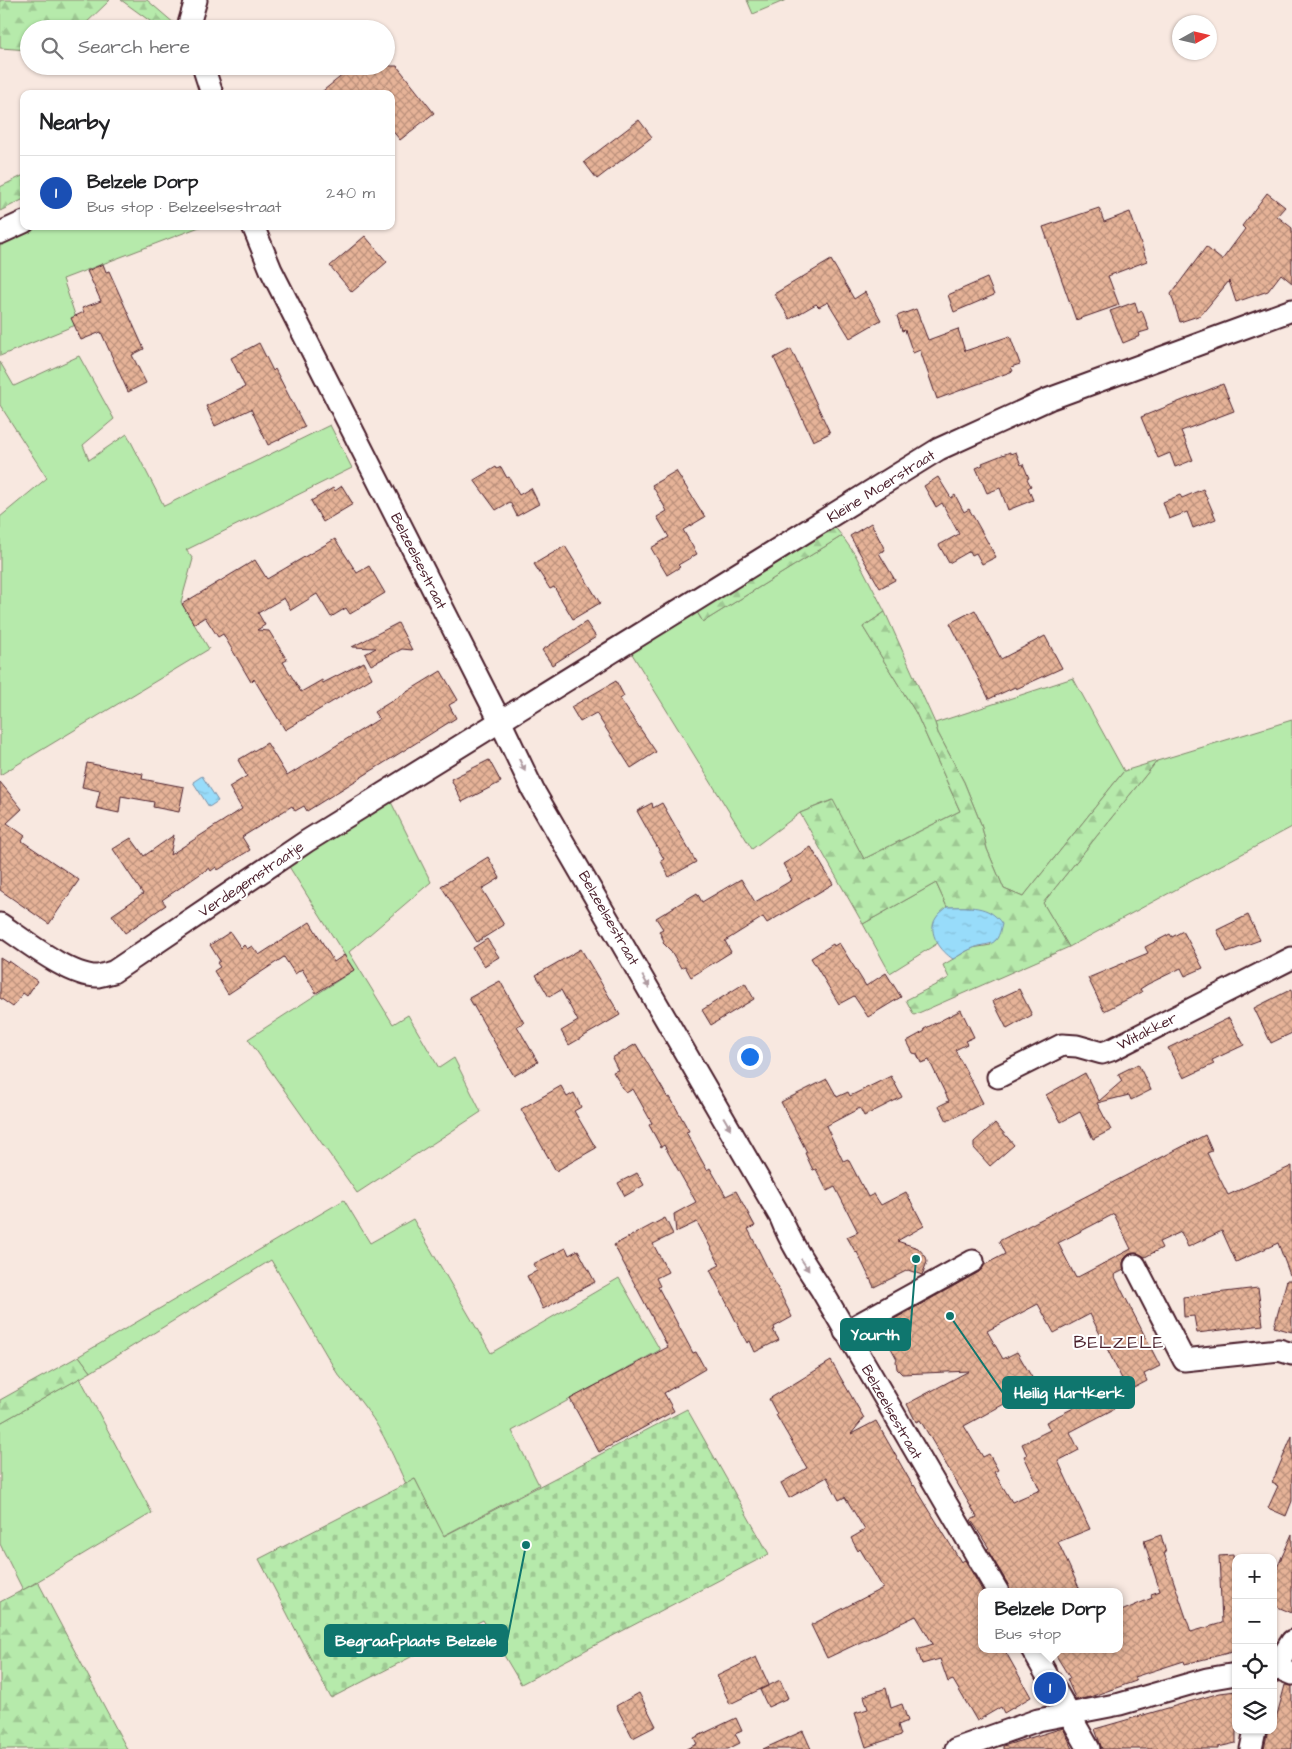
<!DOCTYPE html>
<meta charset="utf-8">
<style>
:root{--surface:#fff;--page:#f6f6f6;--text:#202124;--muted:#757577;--line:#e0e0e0;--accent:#ea580c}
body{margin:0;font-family:"Architects Daughter",sans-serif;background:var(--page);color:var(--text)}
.controls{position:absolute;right:15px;bottom:15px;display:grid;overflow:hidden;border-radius:10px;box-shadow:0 1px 4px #0004}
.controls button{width:45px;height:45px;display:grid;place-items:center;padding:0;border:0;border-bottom:1px solid var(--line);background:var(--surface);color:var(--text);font:25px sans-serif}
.compass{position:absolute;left:1172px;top:15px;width:45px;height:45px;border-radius:50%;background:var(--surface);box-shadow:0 1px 4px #0004;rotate:82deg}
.you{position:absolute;left:749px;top:1056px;width:18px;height:18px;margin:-12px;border:4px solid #fff;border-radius:50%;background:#1a73e8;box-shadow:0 0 0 8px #1a73e833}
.badge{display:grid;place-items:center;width:32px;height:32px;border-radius:50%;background:var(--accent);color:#fff;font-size:16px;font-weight:700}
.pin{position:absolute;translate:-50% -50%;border:2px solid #fff;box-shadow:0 1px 5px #0006}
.popup{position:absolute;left:978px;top:1588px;width:145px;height:65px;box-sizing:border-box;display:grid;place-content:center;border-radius:10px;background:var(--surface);filter:drop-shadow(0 1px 4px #0005);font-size:16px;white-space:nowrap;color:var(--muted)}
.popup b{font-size:19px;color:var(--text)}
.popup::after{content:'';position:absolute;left:50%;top:100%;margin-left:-10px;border:10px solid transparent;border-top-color:var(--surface)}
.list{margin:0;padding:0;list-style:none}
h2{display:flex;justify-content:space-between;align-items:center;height:65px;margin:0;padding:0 20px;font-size:21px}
h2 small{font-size:16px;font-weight:400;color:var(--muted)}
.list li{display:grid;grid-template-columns:32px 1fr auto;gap:15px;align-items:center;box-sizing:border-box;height:75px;padding:0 20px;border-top:1px solid var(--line)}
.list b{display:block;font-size:19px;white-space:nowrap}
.list p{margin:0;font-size:16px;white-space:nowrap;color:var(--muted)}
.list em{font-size:16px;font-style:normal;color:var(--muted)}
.icon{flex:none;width:28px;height:28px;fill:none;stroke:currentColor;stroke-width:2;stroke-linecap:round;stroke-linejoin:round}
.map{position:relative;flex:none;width:1292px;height:1749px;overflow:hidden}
.search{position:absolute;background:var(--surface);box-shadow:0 1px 4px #0004;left:20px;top:20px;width:375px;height:55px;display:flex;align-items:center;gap:12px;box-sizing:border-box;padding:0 18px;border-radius:28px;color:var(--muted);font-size:19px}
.panel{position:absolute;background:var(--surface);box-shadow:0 1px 4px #0004;left:20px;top:90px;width:375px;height:140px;border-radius:10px}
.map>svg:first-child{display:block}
.green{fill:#b6eaab;stroke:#80846b}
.forest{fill:url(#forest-firs);stroke:#80846b}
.cemetery{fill:url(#cemetery-stones);stroke:#80846b}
.water{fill:url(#water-ripples);stroke:#7990a7}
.building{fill:url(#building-cross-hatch);stroke:#4a1f2b;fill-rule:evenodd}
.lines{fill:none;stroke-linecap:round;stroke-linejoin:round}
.street-casing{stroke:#4a1f2b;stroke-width:25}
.street{stroke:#fff;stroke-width:21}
.oneway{fill:#ae9aa0}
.labels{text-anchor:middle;stroke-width:4;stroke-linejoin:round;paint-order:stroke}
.street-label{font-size:15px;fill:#4a1f2b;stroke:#fff}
.quarter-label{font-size:18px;letter-spacing:1px;fill:#4a1f2b;stroke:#fff}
.leader{fill:none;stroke:#0f766e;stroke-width:2}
.callout-dot{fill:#0f766e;stroke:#fff;stroke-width:2}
.callout{fill:#0f766e;stroke:#0f766e;stroke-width:2}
.callout-label{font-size:16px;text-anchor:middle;font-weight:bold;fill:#fff}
</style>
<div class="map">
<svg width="1292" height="1749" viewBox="0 0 1292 1749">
<defs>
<pattern id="forest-firs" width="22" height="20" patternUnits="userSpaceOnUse" patternTransform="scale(1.25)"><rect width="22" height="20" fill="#b6eaab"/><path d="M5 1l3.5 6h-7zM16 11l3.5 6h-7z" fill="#9ec893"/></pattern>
<pattern id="cemetery-stones" width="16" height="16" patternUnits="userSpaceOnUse" patternTransform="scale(1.25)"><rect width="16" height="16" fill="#b6eaab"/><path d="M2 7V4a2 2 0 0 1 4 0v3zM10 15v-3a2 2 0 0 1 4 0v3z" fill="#9ec893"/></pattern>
<pattern id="water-ripples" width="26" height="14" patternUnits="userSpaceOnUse" patternTransform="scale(1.25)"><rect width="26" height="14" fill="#98dcfa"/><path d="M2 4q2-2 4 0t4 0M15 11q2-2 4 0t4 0" fill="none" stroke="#84bcd6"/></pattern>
<pattern id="building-cross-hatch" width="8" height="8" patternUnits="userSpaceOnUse" patternTransform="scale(1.25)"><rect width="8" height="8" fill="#e6b398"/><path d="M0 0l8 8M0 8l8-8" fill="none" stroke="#bc917c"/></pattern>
</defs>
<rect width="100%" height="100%" fill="#f8e8e0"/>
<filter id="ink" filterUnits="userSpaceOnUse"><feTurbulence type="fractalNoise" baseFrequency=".02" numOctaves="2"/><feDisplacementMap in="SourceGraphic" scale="10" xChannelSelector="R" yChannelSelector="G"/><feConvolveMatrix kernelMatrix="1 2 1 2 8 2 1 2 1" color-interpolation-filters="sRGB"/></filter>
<g filter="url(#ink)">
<g class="green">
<polygon points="747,0 786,0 753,14"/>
<polygon points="39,226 202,226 63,279 78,324 0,356 0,244"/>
<polygon points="79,356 114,419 83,445 89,460 127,434 164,506 330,425 352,468 186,550 193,559 181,602 209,649 0,775 0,517 47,478 0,405 0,362 14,386"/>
<polygon points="842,536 856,556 885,612 863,627 916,713 960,811 864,859 832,800 800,813 752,849 629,649 697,612 703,622"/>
<polygon points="1073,678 1124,771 1023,897 1004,889 987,849 981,824 964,782 938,733 935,723"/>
<polygon points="1292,720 1292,827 1069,947 1043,903 1157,761"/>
<polygon points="391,802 431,882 349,952 393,1024 408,1015 439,1068 454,1058 481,1112 357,1193 248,1039 354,970 288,865"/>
<path d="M936,883L947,907C934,919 930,926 938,943L890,973L863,924Z"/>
<path d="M344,1200L370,1243L413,1219L491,1353L619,1278L660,1350L512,1431L539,1485L443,1536L415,1479L406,1484C394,1458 384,1433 367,1410C358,1397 347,1386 337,1373L271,1260L91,1372L79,1356Z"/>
<polygon points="80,1378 152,1513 23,1590 0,1544 0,1423"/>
</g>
<g class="forest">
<polygon points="0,0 110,0 80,29 29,29 29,50 0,48"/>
<polygon points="121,0 147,0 175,24 176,29 161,29"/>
<polygon points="24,175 24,199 0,211 0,187"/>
<polygon points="834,526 842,536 703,622 697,612"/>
<polygon points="885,612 935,723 938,733 964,782 981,824 987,849 1004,889 1023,897 1124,771 1157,761 1043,903 1069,947 914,1015 906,1000 949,978 943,965 972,948 991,945 968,907 947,907 936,883 863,924 800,813 833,800 864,859 960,811 916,713 863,627"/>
<polygon points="79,1356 91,1372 0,1423 0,1400"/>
<polygon points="38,1582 127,1749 0,1749 0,1602"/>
</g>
<polygon class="cemetery" points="687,1409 769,1554 521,1684 483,1620 331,1698 259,1559 415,1479 444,1536"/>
<g class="water">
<polygon points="202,776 218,801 209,807 193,782"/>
<path d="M947,907C969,907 989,904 1002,924C996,951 990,940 971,949C965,951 959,956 953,959C942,952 926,933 936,918C938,914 944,910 947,907Z"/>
</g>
<g class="building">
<polygon points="354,66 397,66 434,113 400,140 391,129 391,94 319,94"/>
<polygon points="639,120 652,137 597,179 584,162"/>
<polygon points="1267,193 1285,207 1277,216 1292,228 1292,283 1281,274 1268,291 1236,302 1229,281 1201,315 1180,322 1171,294 1206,247 1222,260 1245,229 1242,226"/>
<polygon points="1099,208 1104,222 1130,212 1147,261 1108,276 1119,305 1076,320 1043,227"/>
<polygon points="365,236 387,262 352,292 330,266"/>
<polygon points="831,260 854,299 865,292 881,320 850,338 828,302 819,307 816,304 790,319 774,294"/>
<polygon points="103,264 106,272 109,271 144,349 132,355 146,383 128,392 101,332 81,340 71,318 84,312 82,308 101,301 87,271"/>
<polygon points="987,278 994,295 954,312 948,295"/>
<polygon points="1135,302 1138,313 1142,311 1149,330 1139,333 1140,336 1123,343 1110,311"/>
<polygon points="916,309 928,340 958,329 965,351 1010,336 1020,364 1011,367 1013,371 937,399 920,350 913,353 905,330 902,331 897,316"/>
<polygon points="259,343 273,371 275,369 305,427 268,445 251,409 215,426 206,406 245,387 231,358"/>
<polygon points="791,349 830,433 813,441 774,358"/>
<polygon points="1223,384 1234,411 1181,431 1193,460 1175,467 1170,453 1158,458 1141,417"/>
<polygon points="1010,452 1010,454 1016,452 1021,465 1023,464 1029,478 1027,479 1031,486 1028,488 1033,500 1008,510 1000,488 987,493 976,468 983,465 982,463"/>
<polygon points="496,467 497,469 501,467 507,478 509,477 519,495 531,488 539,504 517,516 510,502 496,510 474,480"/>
<polygon points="676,471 705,517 683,530 697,554 678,565 680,567 667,575 651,548 669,537 657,517 667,511 652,485"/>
<polygon points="938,477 951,498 955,495 964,512 969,509 996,557 982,564 976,553 972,555 970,551 949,563 939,545 959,534 942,503 936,507 924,486"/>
<polygon points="342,486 353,504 323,522 311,501 333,488 335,491"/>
<polygon points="1203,489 1216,519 1193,528 1187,512 1169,519 1163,502 1180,495 1182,498"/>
<polygon points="871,523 885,550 879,553 895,580 880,588 850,536"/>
<polygon points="335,539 357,573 369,566 385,593 350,614 346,608 331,617 317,594 291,610 284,598 258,613 265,625 257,630 269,631 287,660 283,662 301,692 322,680 323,683 364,662 372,678 285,730 254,679 251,682 223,634 218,637 205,617 194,624 182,604 255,560 267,579"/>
<polygon points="565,546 600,603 573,619 554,587 550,589 534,564"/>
<polygon points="975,610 1001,659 1045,636 1062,668 1016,689 1015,687 989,699 950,623"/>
<polygon points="586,622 596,637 552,665 542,650"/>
<polygon points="398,623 412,650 402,649 371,665 365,654 376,648 352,647"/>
<polygon points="441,671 458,700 449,705 456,718 307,811 304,806 295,811 292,806 242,837 250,850 218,870 216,867 211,871 209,868 162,900 166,905 125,933 112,915 143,894 113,849 131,838 144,856 174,835 170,855 242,809 229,787 247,776 238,760 267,743 287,776 379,719 374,712"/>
<polygon points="616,681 624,696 620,699 656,752 631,768 596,713 580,722 571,707"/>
<polygon points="489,760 501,782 462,802 451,779"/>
<polygon points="87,763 143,774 142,779 184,787 179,812 153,807 154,802 121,796 119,813 96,808 100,791 82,787"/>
<polygon points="0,782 22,809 7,823 25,836 22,841 79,880 49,924 0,890 0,831 2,828 0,830"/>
<polygon points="652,803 653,808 662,803 696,862 669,877 661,861 664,859 637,811"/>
<polygon points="811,847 833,884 767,923 763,917 725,941 731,952 691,977 685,966 681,968 671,951 663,943 664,941 659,931 663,929 656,918 697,893 702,902 741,879 755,902 792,880 783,864"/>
<polygon points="488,857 500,878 482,889 504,925 477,942 441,886"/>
<polygon points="1248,915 1260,940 1227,952 1217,930"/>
<polygon points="310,922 334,962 344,955 354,970 316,993 302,969 295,974 284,957 228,994 214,971 220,967 217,963 220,961 210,945 230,932 241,948 244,945 247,949 252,946 259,955"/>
<polygon points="1183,931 1203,968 1185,976 1181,968 1148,984 1140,989 1142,992 1104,1011 1088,978 1148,953 1145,947 1170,934 1172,937"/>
<polygon points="487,939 499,957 484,966 473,948"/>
<polygon points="839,943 866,986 886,973 901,997 868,1017 854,996 839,1004 811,958 833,944 834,946"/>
<polygon points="581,949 620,1015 569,1045 561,1031 578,1021 561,990 549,997 536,975"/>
<polygon points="0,958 8,963 9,961 37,981 27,996 23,993 13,1007 0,998"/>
<polygon points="500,981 524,1023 517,1026 538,1062 514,1076 469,998"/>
<polygon points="745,983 754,999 711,1025 702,1010"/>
<polygon points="1019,989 1032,1015 1007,1029 993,1001"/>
<polygon points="1292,989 1292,1033 1271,1043 1254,1008"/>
<polygon points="961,1010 974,1037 965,1041 967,1044 955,1050 983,1103 947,1121 939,1106 949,1101 929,1060 921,1063 917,1054 913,1053 907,1041 925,1031 924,1029"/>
<polygon points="1229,1018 1244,1045 1212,1060 1214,1064 1184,1078 1168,1048"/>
<polygon points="636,1044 668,1098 670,1097 689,1131 686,1132 707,1170 710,1168 726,1196 736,1191 755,1226 748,1229 792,1317 774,1327 775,1330 773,1330 779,1340 755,1352 750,1341 747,1343 710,1270 720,1265 697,1222 676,1232 674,1214 696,1202 664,1145 661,1147 649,1125 652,1123 633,1089 626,1093 613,1072 618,1070 612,1058"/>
<polygon points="1138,1064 1151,1090 1131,1100 1129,1095 1097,1103 1111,1130 1093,1139 1080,1112 1061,1122 1046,1095 1085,1073 1099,1101 1122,1081 1118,1074"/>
<polygon points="891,1076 902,1097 864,1116 860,1108 826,1126 843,1161 848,1159 868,1197 874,1194 881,1205 906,1192 924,1226 897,1241 918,1248 926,1257 927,1262 922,1275 908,1270 874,1287 857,1252 856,1253 847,1237 858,1232 835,1187 827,1191 816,1169 813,1170 805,1153 807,1152 781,1102 827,1079 837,1097 848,1092 850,1096"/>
<polygon points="561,1086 567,1097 574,1093 581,1107 574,1111 596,1148 556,1171 521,1109"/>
<polygon points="995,1123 1014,1145 990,1166 974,1148 974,1142"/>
<path d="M1205,1135L1212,1151L1207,1153L1228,1195L1292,1166V1275H1290L1278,1243L1236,1262L1222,1231L1188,1247L1181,1232L1159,1242L1162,1248L1145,1257L1136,1253L1129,1254L1124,1259L1123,1264L1124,1270L1114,1275L1160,1366L1144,1374L1147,1381L1128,1391L1090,1314L1054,1333L1038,1304L987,1331L1003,1359L1017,1352L1037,1386L964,1426L983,1457L989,1454L998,1470L994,1472L1012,1502L1040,1490L1024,1456L1027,1455L1022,1444L1050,1430L1046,1422L1105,1392L1114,1409L1070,1432L1079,1450L1058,1461L1090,1529L1058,1542L1081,1592H1010L1009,1586L987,1549L989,1548L971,1520L977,1517L920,1420L916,1422L907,1404L969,1371L902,1374L897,1369L896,1361L897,1359L885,1337L883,1338L878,1328L979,1272L984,1265L1005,1254L999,1241ZM1114,1214L1131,1249L1076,1278L1058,1243Z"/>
<polygon points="637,1173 644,1185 625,1196 618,1183"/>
<polygon points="665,1218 673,1234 653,1244 668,1272 656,1278 660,1286 658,1287 693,1353 696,1352 705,1369 664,1393 674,1411 599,1452 570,1399 668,1347 614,1245"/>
<polygon points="566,1248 569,1255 578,1250 595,1282 543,1309 527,1276 537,1271 533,1264"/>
<polygon points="1287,1280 1292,1280 1292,1332 1274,1327"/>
<polygon points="1258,1288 1263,1325 1197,1333 1194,1316 1184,1317 1183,1297"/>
<polygon points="831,1361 864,1418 851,1434 876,1421 913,1486 914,1485 961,1562 965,1560 983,1592 981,1592 981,1649 1004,1649 1031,1697 1004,1713 1001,1707 977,1721 953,1680 948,1682 940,1659 922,1664 917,1649 933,1644 916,1616 827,1658 811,1625 883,1588 860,1549 858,1551 851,1538 865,1530 845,1497 839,1500 827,1477 789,1498 781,1483 807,1468 776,1415 777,1414 769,1399"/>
<polygon points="1292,1436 1292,1501 1286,1516 1268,1508 1278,1486 1272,1483"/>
<polygon points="1292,1534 1292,1613 1273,1605 1273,1577"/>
<polygon points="1161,1535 1166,1553 1164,1553 1191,1632 1222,1623 1219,1556 1233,1555 1236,1575 1236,1651 1185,1664 1184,1661 1134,1677 1136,1681 1090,1697 1076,1700 1067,1679 1070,1678 1052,1649 1119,1649 1119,1612 1152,1598 1151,1594 1160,1591 1144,1541"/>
<polygon points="756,1657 769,1685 730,1704 717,1676"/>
<polygon points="780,1680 788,1698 768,1707 760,1690"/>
<polygon points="1285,1685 1292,1686 1292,1749 1264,1749 1268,1730 1273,1730"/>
<polygon points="886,1688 891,1708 902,1704 908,1721 898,1725 901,1735 866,1747 855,1713 868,1709 864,1696"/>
<polygon points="1236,1691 1236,1743 1218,1747 1218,1749 1102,1749 1095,1729 1220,1693"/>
<polygon points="639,1693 656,1726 633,1738 616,1706"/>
<polygon points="736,1718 742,1731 735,1734 740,1743 728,1749 686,1749 697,1744 694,1738"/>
<polygon points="1063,1728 1073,1749 1003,1749 1003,1746"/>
<polygon points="803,1731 811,1749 763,1749"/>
</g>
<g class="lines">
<g class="street-casing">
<g id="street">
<polyline points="190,29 189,24 196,0"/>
<polyline points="203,66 212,94"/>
<path d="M253,226L271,270L500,721L533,790L781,1218C791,1244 806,1266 821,1289L998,1592"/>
<polyline points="0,233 24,222"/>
<path d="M0,924C24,940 70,977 98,976C103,975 109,973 113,972L307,841L939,449L1049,399L1292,310"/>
<polyline points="998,1077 1062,1045 1077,1046 1102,1053 1111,1050 1292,958"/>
<polyline points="1135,1265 1184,1360 1279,1350 1292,1354"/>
<polyline points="845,1332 973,1261"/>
<polyline points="1032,1649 1089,1749"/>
<polyline points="1275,1667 1292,1674"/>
<polyline points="1273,1671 1292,1641"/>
<polyline points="956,1749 1038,1720 1120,1704 1207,1679 1236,1674"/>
<polyline points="1251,1749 1255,1730"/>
</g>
</g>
<use href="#street" class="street"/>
</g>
<defs><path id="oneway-solid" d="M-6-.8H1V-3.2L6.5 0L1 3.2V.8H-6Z" transform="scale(1.25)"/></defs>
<g class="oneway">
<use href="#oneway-solid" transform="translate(522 765) rotate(64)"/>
<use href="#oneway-solid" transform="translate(646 982) rotate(60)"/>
<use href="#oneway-solid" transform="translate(727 1123) rotate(60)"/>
<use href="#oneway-solid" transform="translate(805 1265) rotate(57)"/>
</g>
</g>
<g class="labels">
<g class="street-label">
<text transform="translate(881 486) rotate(-32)" y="5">Kleine Moerstraat</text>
<text transform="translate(419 561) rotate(63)" y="5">Belzeelsestraat</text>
<text transform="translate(251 879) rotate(-34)" y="5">Verdegemstraatje</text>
<text transform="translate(609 918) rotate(60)" y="5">Belzeelsestraat</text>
<text transform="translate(1147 1031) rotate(-27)" y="5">Witakker</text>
<text transform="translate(892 1412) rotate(60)" y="5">Belzeelsestraat</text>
</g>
<g class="quarter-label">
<text x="1119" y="1348">BELZELE</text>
</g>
</g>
<path class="leader" d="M916 1259L910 1335M950 1316L1003 1393M526 1545L507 1641"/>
<g class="callout-dot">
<circle cx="916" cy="1259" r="5"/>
<circle cx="950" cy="1316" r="5"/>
<circle cx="526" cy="1545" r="5"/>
</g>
<g class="callout">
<rect x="841" y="1319" width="69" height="31" rx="5"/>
<rect x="1003" y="1377" width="131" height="31" rx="5"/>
<rect x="325" y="1625" width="182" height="31" rx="5"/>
</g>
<g class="callout-label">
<text x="875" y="1340">Yourth</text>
<text x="1069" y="1398">Heilig Hartkerk</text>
<text x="416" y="1646">Begraafplaats Belzele</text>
</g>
</svg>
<div class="controls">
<button>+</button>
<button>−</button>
<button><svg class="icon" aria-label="locate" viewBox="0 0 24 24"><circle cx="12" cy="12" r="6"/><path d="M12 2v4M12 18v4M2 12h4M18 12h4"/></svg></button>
<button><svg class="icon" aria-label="layers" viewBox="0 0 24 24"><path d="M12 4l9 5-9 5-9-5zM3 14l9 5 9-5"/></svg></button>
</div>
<svg class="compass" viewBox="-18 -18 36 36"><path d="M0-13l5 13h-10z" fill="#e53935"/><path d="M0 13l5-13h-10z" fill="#757577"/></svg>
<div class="you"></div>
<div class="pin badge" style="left:1050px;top:1688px;background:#1a4fb4">1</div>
<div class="popup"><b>Belzele Dorp</b>Bus stop</div>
<div class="search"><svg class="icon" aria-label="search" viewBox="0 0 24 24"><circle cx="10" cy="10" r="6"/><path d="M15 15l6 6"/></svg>Search here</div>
<section class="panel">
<h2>Nearby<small></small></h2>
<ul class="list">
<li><span class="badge" style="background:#1a4fb4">1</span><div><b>Belzele Dorp</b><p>Bus stop · Belzeelsestraat</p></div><em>240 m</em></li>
</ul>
</section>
</div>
